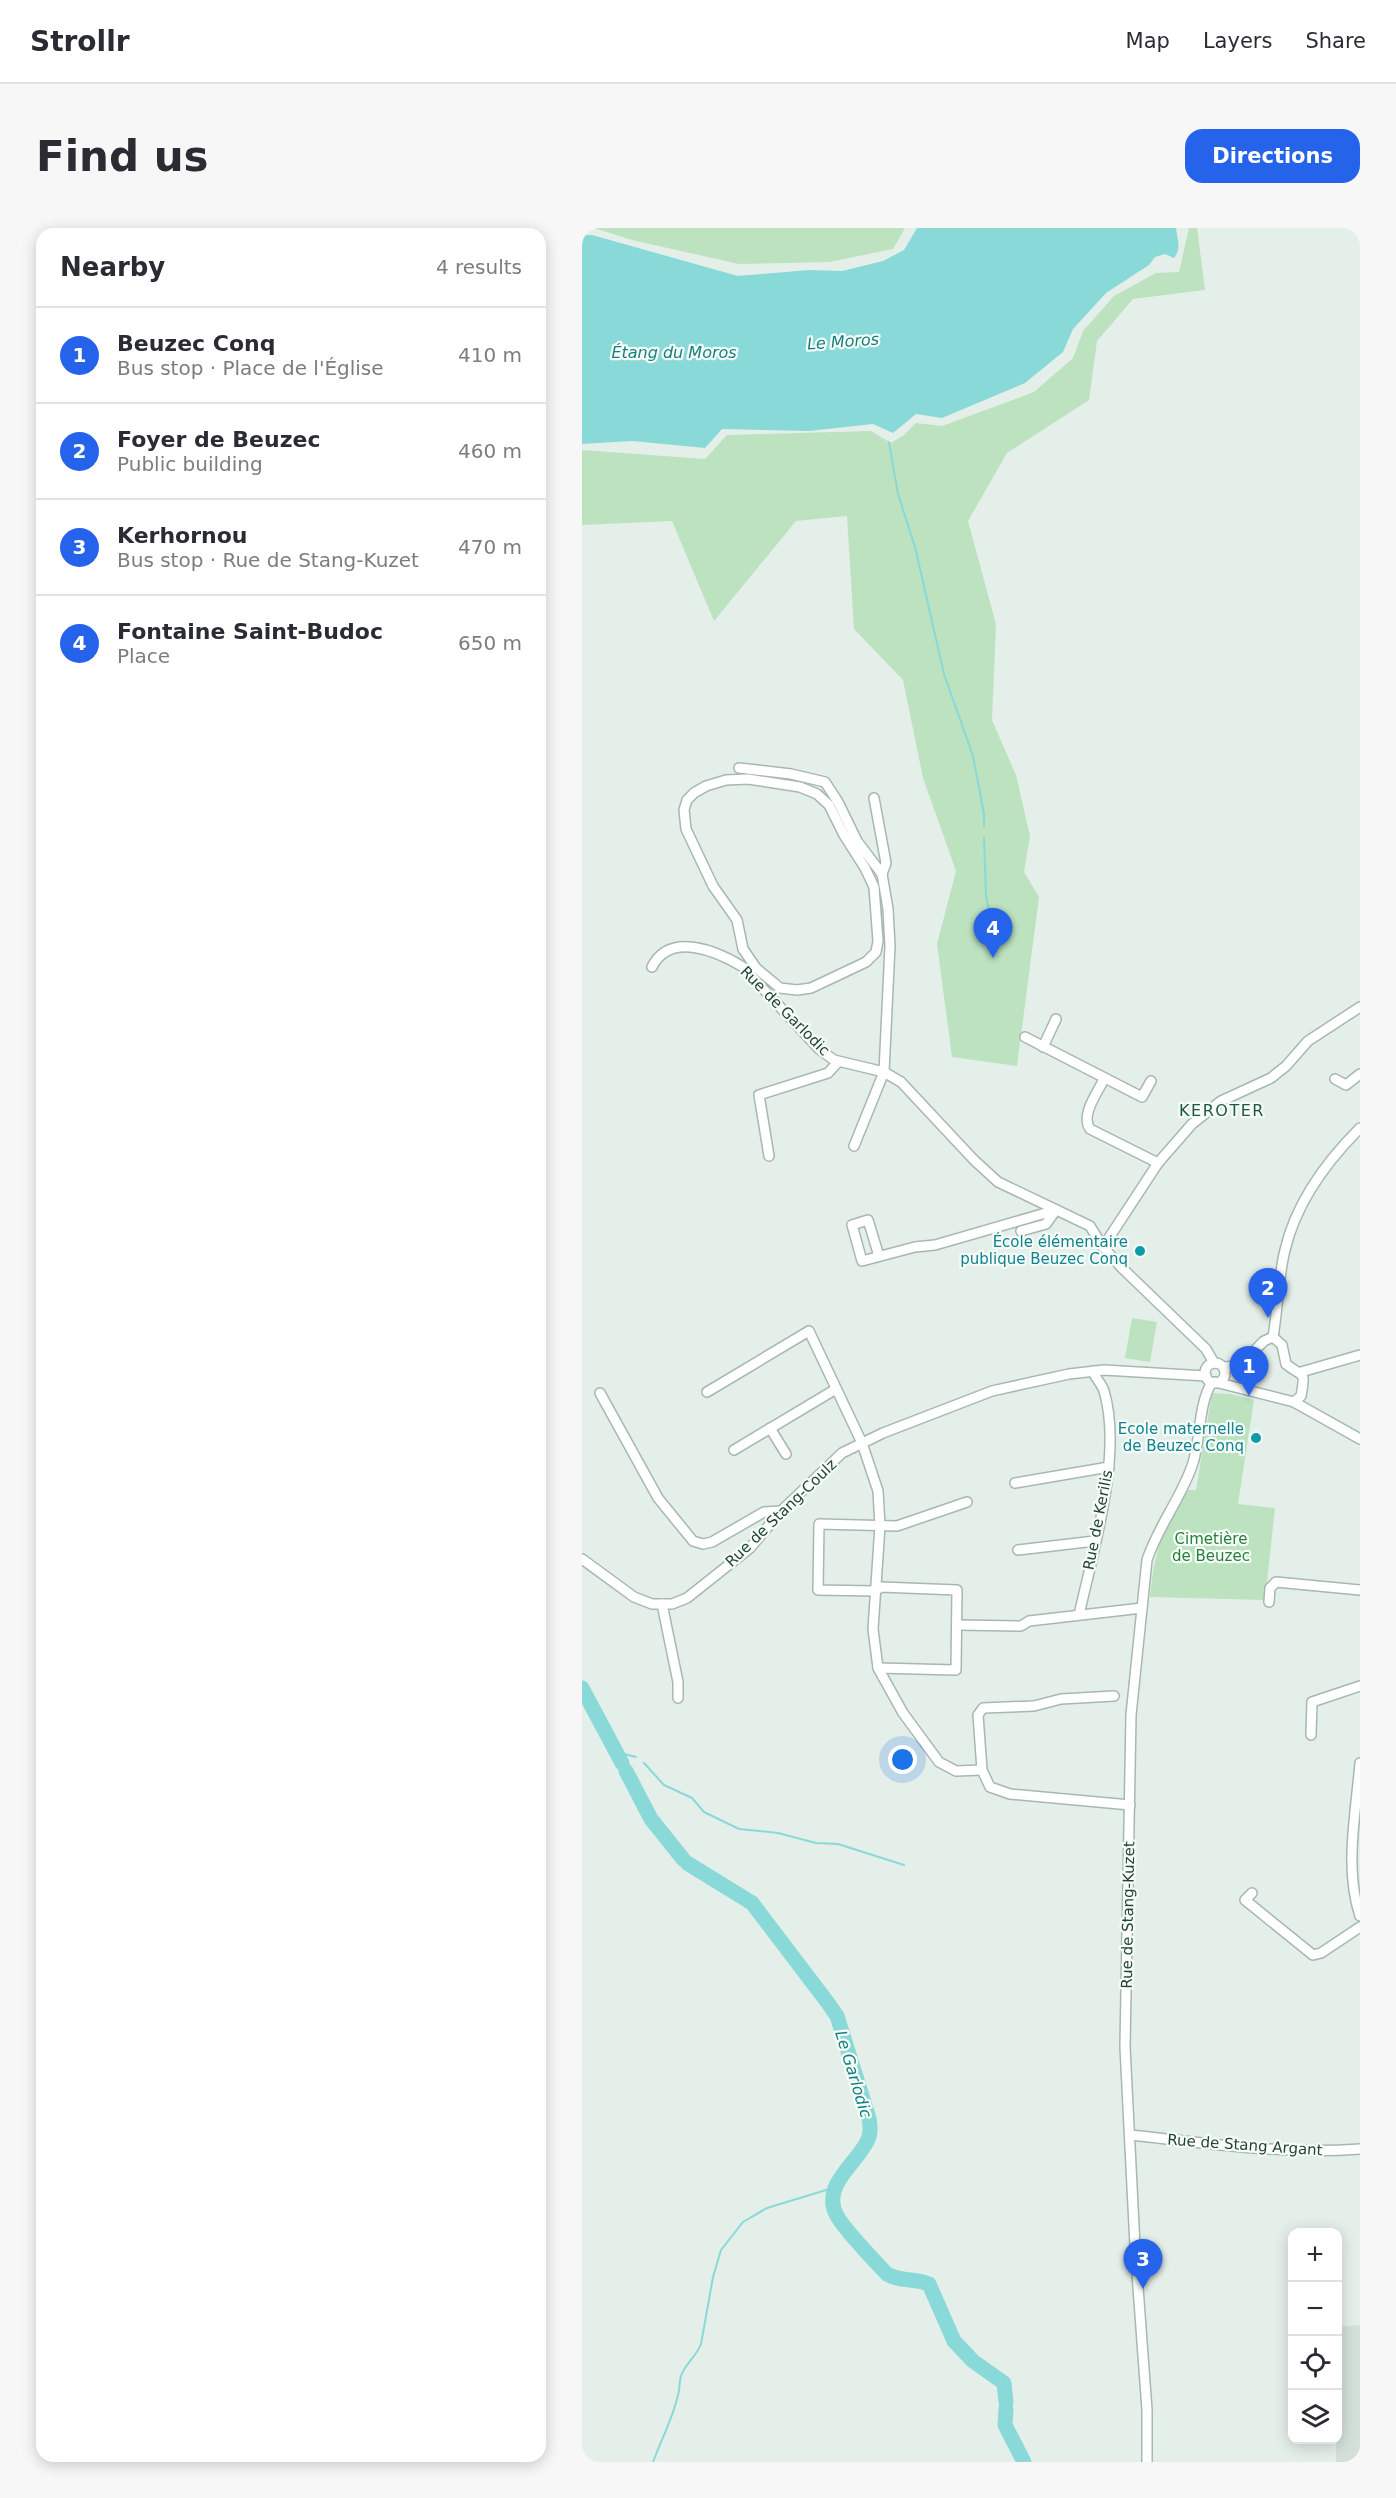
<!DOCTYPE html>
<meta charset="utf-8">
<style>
:root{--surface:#fff;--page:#f7f7f7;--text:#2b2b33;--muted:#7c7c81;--line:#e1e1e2;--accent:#2563eb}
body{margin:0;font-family:"DejaVu Sans",sans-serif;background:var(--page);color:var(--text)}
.controls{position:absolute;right:18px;bottom:18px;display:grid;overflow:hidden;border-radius:12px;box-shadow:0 3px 15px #0003}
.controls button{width:54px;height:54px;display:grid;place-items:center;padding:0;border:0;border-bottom:2px solid var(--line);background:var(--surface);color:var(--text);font:30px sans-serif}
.you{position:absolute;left:321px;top:1532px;width:21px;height:21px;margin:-15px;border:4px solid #fff;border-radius:50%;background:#1a73e8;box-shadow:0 0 0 9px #1a73e833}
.badge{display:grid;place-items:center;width:39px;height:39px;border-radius:50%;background:var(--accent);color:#fff;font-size:20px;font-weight:700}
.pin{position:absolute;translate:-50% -50px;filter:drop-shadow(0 2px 3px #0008)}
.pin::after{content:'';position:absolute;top:32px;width:21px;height:18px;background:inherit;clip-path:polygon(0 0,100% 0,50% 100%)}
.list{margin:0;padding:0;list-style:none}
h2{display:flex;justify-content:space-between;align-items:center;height:78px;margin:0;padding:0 24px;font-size:26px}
h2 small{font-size:20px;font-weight:400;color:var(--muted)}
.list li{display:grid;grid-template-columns:39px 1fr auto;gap:18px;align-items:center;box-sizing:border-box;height:96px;padding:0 24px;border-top:2px solid var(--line)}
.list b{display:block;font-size:22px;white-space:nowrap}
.list p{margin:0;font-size:20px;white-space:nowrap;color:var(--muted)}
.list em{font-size:20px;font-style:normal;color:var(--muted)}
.icon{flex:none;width:33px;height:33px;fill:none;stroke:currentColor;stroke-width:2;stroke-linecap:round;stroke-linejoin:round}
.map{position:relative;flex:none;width:778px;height:2234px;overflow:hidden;border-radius:18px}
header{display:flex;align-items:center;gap:36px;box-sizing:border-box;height:84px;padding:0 30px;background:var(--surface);border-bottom:2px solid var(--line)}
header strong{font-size:28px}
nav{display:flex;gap:33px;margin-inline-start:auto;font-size:21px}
.intro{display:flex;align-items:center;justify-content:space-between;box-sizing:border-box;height:144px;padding:0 36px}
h1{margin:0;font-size:42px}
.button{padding:15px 27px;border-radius:18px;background:var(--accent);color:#fff;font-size:21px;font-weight:700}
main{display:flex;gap:36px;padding:0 36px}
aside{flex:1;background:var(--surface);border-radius:18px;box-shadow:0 3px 15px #0003}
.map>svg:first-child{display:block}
.built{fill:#d3e0d8}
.green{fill:#bce2c0}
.water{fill:#89d9d8}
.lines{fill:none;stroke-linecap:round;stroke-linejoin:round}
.stream{stroke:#89d9d8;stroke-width:2}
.river{stroke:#89d9d8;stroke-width:15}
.minor-casing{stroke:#a7b8af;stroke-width:12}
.minor{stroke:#fff;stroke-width:9}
.culture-dot{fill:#0f9aa8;stroke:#f6fbf8;stroke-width:2}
.labels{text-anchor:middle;stroke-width:4.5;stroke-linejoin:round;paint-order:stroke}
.street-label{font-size:15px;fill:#224435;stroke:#f6fbf8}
.culture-label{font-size:15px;fill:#0d838f;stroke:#f6fbf8;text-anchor:end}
.park-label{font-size:15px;fill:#277f3b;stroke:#f6fbf8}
.water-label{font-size:16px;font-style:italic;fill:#158081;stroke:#f6fbf8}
.neighbourhood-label{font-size:16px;letter-spacing:1.5px;fill:#1b5840;stroke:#f6fbf8}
</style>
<header>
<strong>Strollr</strong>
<nav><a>Map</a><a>Layers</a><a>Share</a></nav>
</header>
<div class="intro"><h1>Find us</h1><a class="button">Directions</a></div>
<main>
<aside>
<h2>Nearby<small>4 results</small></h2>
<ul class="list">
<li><span class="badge">1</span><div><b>Beuzec Conq</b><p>Bus stop · Place de l'Église</p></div><em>410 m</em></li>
<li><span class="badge">2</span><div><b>Foyer de Beuzec</b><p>Public building</p></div><em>460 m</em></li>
<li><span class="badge">3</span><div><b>Kerhornou</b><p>Bus stop · Rue de Stang-Kuzet</p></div><em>470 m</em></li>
<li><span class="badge">4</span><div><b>Fontaine Saint-Budoc</b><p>Place</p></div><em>650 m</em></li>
</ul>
</aside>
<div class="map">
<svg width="778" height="2234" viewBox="0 0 778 2234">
<rect width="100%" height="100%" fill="#e5efe9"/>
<polygon class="built" points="778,2097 778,2234 754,2234 756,2099"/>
<g class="green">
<polygon points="12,0 323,0 311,21 247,34 157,36 50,12"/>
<polygon points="607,0 615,0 623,62 551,71 515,113 507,172 425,225 386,293 414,396 410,492 434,547 448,608 442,644 457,669 435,838 370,829 355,716 374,643 341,550 321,452 272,401 265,288 214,293 132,393 90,293 0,297 0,222 123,231 145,207 289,203 309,215 322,207 334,195 360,198 452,164 491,130 501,103 532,68 574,45 597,44"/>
<polygon points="550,1090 575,1094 568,1134 543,1130"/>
<path d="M630,1165L648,1166L672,1172L656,1276L693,1280L683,1372L568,1369C573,1320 580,1304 604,1262H614Z"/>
</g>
<path class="water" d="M335,0H594C595,11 600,20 592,30L583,26L573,29L567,37L524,65L491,101L481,124L443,155L360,190L334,186L311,205L291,196L227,203L140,201L123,220L50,213L0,216V7H10L156,48L227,42L260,43L301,33L322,22Z"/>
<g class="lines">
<g class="stream">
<polyline points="307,214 316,266 333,319 362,446 391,528 402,586 402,598"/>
<polyline points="402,610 404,668 410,696 405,718"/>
<polyline points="34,1524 54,1529"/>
<polyline points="62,1535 82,1557 110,1570 122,1584 157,1601 196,1605 234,1615 256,1616 322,1637"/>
<path d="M71,2234C79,2212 91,2190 96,2167C98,2161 97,2154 99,2148C103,2136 114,2129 119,2116L131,2049L139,2022L161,1994L185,1980L254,1959"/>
</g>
<g class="river">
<polyline points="0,1460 40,1535"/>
<polyline points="44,1543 69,1591 101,1631"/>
<path d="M105,1635L170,1675L246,1775L255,1788L287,1890C288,1896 289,1903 287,1909C279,1933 239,1955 254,1986C262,2002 292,2032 305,2046C318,2054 333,2050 347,2056L372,2113L391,2133L422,2155L424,2174"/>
<polyline points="424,2181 423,2197 442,2234"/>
</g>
<g class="minor-casing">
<g id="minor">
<polyline points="157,540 209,546 243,554 256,574 275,613 300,646 306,681 308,718 302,844 272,918"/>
<polygon points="166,551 218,559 235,566 247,577 262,607 283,640 292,659 296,713 294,724 284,734 229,760 215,762 198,760 174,740 161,721 155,692 131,658 104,601 102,582 105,572 112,565 124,558 144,552"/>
<polyline points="292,570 304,635 300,646"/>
<path d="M70,739C88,703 135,723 161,739L237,821L252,832L302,844L319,854L392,932L416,954L508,998L521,1019L540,1040L624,1121L632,1135"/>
<polyline points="443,809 560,869 569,853"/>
<polyline points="461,819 474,791"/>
<path d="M522,851C516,864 498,887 508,901L576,935"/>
<polyline points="753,851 764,857 778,846"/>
<polyline points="187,928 177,867 246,845 256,834"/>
<polyline points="439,1003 464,996 474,982"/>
<polyline points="521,1019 576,935 610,896 639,873 689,850 704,838 726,813 778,779"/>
<polyline points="297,1028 286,992 270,997 280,1033 333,1019 353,1017 474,982"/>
<path d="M691,1109C696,1080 696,1050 703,1022C714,975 745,933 778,900"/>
<path d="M691,1109L700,1117L704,1136C721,1150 724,1141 719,1168L712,1174"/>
<circle cx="633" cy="1145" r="10"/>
<polyline points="641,1139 657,1138 682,1113 691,1109"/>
<polyline points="719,1144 778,1127"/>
<polyline points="633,1154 712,1174 778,1211"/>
<polyline points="125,1164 227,1103 280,1215 296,1263 298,1298 291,1401 296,1440 321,1485 357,1534 374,1543 400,1542"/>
<polyline points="18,1165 76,1270 111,1313 121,1316 130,1314 182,1284 199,1283"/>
<polyline points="188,1200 204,1226"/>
<polyline points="152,1222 254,1161"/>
<polyline points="433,1255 527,1239"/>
<polyline points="436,1322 513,1313"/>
<polyline points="0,1331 52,1369 70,1376 90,1376 105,1370 168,1320 199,1283 260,1225 301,1205 410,1163 487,1146 522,1142 624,1148"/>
<polyline points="687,1374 688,1360 694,1354 778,1362"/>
<polyline points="80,1376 96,1454 96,1470"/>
<path d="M497,1387C511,1323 541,1226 522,1163C520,1156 513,1150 511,1143"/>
<polyline points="375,1397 439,1398 447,1393 560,1380"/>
<polyline points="296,1440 374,1442 375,1362 299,1359 293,1363 236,1362 237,1296 315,1298 385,1274"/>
<polyline points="532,1468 479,1471 452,1478 401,1480 396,1487 400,1542 408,1559 428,1566 548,1577"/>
<polyline points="729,1507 730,1474 778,1458"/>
<path d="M778,1535C774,1585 762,1640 778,1688"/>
<polyline points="670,1665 663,1672 731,1727 739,1725 778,1699"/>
<path d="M548,1907C624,1915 701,1927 778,1921"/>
<path d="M565,2234V2182L553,2018L543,1819L549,1487L565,1332C576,1298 600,1269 611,1235C619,1209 616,1177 630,1154"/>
</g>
</g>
<use href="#minor" class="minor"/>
</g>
<g class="culture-dot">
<circle cx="558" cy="1023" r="6"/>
<circle cx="674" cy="1210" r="6"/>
</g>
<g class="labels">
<g class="street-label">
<text transform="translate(203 783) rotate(45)" y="5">Rue de Garlodic</text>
<text transform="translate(199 1285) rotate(-44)" y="5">Rue de Stang-Coulz</text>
<text transform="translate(516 1292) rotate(-79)" y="5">Rue de Kerilis</text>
<text transform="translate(546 1687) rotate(-89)" y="5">Rue de Stang-Kuzet</text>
<text transform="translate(663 1917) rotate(4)" y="5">Rue de Stang Argant</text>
</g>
<g class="culture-label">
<text x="546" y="1019">École élémentaire<tspan x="546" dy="17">publique Beuzec Conq</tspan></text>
<text x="662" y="1206">Ecole maternelle<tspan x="662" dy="17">de Beuzec Conq</tspan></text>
</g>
<g class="park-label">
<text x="629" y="1316">Cimetière<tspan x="629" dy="17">de Beuzec</tspan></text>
</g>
<g class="water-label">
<text transform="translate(261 113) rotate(-4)" y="6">Le Moros</text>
<text x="92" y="130">Étang du Moros</text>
<text transform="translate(272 1846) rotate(73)" y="6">Le Garlodic</text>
</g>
<g class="neighbourhood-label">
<text x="640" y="888">KEROTER</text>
</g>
</g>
</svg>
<div class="controls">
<button>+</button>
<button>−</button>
<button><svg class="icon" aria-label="locate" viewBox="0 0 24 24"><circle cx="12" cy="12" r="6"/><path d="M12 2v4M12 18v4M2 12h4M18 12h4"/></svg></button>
<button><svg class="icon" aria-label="layers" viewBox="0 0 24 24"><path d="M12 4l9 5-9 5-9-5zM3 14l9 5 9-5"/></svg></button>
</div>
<div class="you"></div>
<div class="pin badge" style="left:667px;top:1168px">1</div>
<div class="pin badge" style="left:686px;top:1090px">2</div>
<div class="pin badge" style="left:561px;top:2061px">3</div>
<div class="pin badge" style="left:411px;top:730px">4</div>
</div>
</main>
